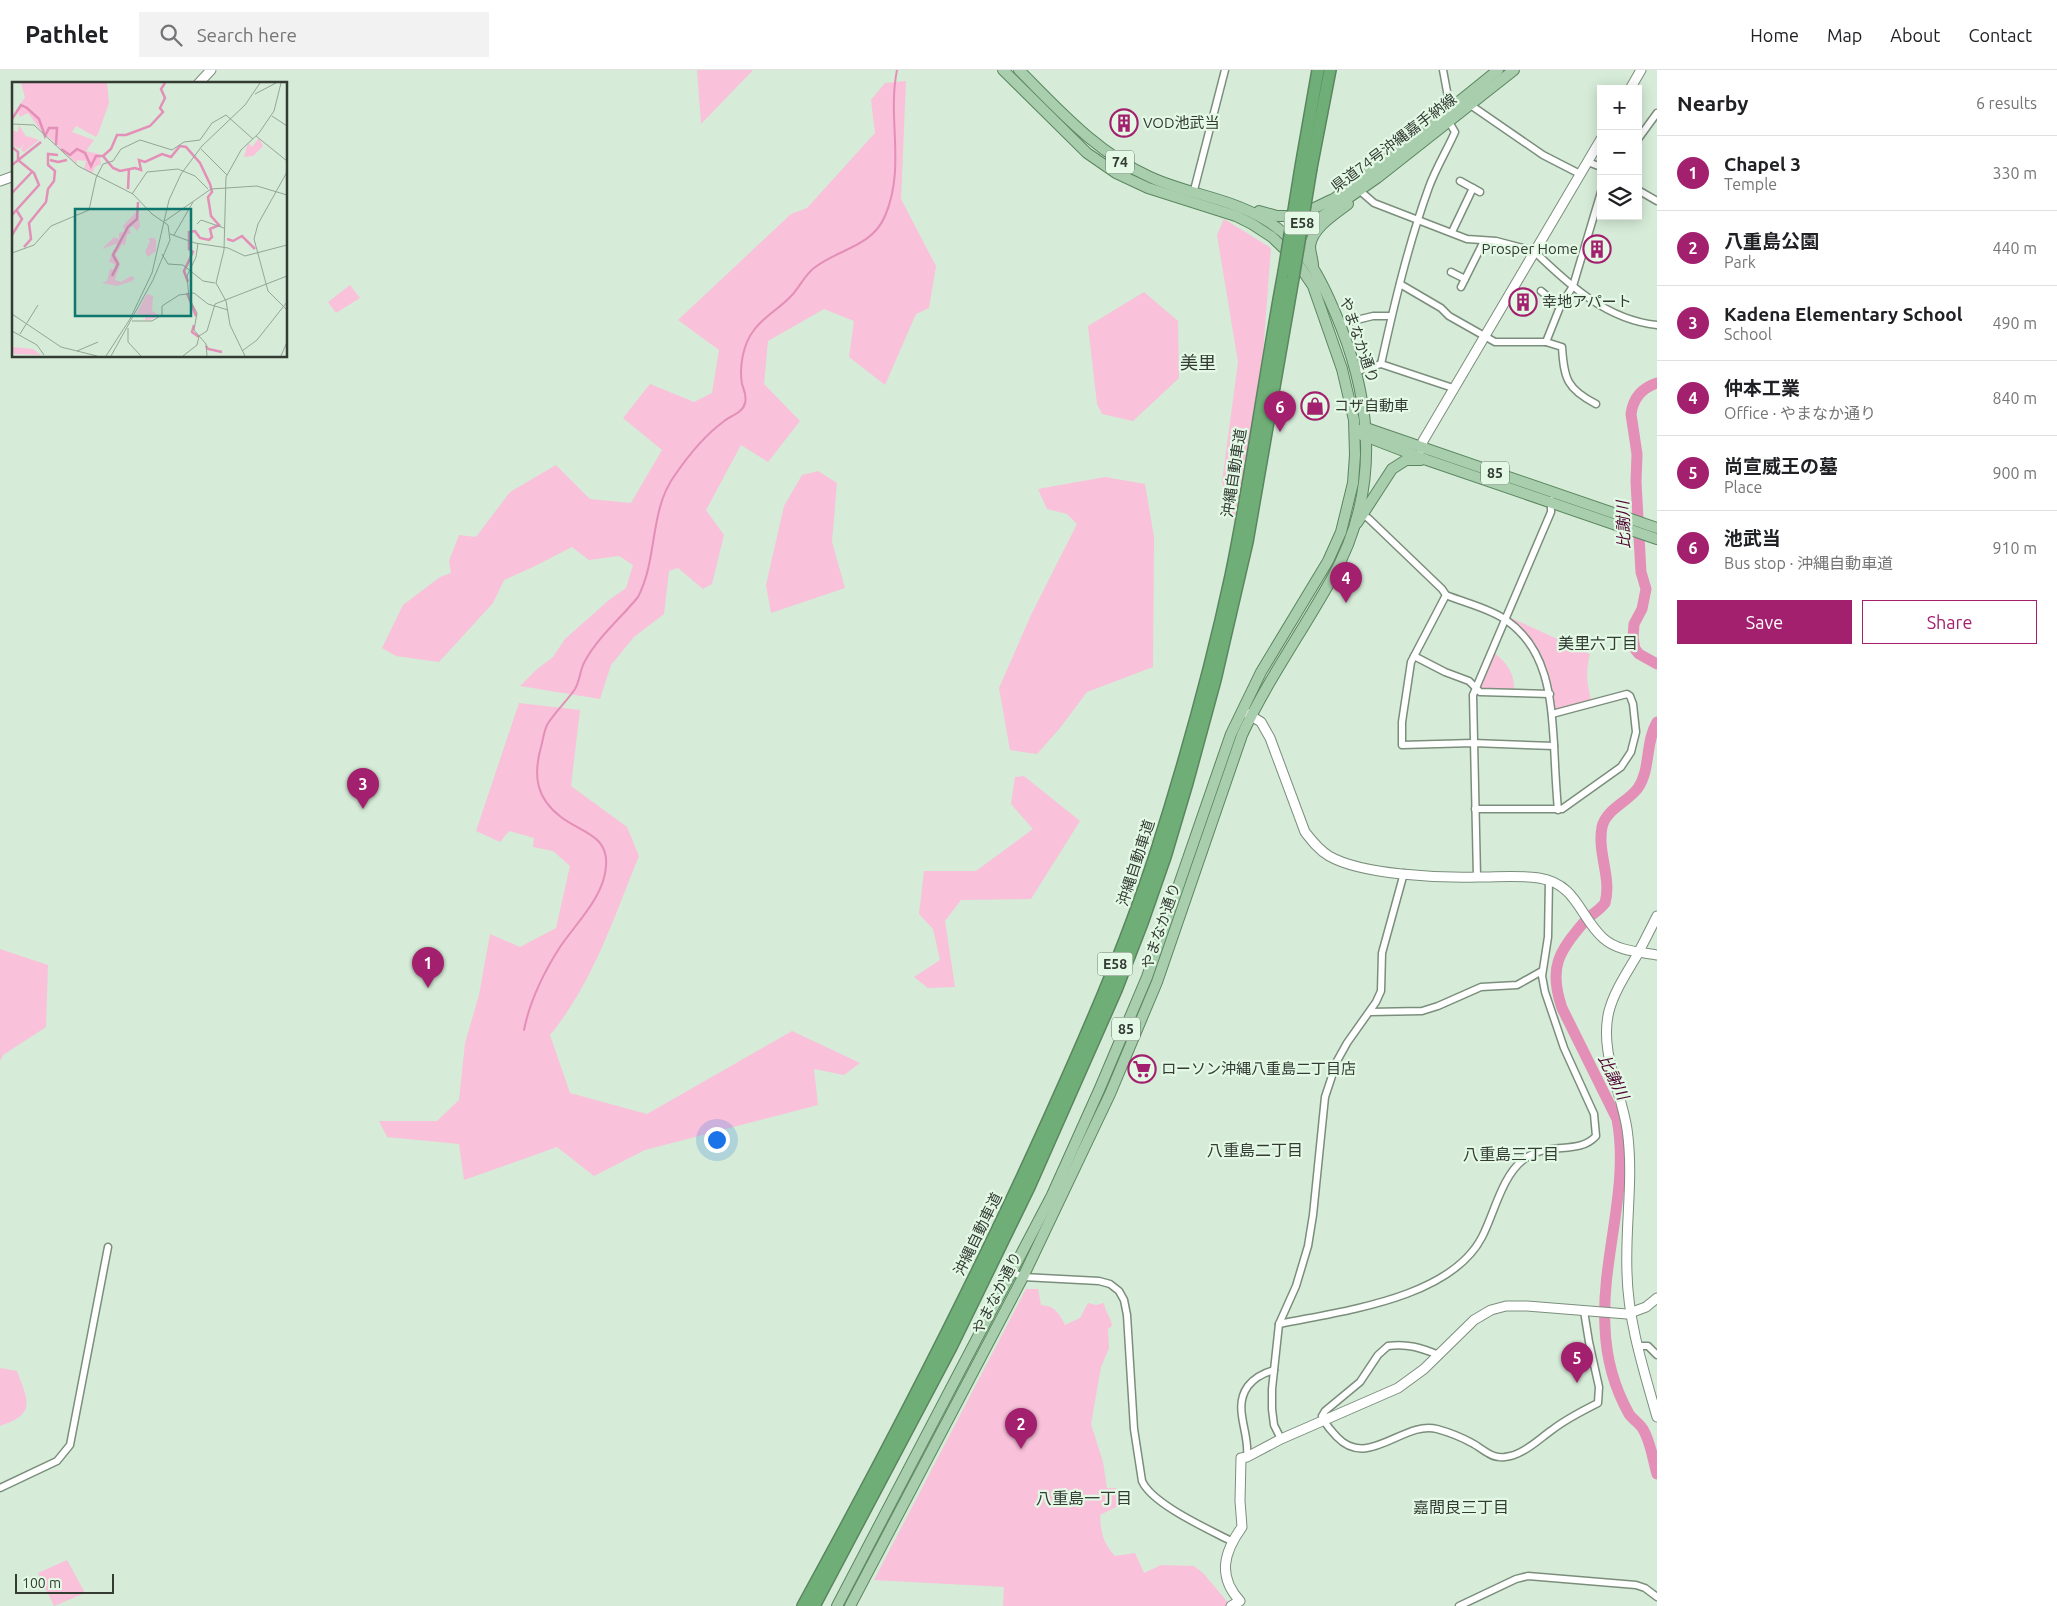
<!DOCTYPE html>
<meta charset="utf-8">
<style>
:root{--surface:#fff;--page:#f2f2f2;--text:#202124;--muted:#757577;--line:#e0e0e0;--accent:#a3206e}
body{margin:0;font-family:Ubuntu,"Noto Sans JP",sans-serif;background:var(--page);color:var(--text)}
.controls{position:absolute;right:15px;top:15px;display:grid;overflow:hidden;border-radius:0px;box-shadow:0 2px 12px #0003}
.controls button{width:45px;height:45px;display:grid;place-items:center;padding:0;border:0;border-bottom:1px solid var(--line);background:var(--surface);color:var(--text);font:25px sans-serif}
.scale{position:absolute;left:15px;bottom:12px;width:99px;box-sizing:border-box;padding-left:5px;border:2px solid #333b33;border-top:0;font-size:14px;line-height:18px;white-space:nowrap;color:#333b33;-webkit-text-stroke:4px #e3f9e5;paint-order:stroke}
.you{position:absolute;left:716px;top:1069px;width:18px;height:18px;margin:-12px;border:4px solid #fff;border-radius:50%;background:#1a73e8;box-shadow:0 0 0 8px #1a73e833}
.badge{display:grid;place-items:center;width:32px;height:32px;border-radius:50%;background:var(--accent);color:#fff;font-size:16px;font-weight:700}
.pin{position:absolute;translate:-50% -41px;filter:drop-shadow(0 1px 2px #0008)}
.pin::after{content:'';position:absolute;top:26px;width:18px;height:15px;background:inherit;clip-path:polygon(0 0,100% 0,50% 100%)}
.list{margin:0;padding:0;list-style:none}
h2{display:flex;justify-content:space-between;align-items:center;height:65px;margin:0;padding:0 20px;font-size:21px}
h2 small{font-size:16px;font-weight:400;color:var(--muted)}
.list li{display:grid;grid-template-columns:32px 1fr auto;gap:15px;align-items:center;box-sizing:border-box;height:75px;padding:0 20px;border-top:1px solid var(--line)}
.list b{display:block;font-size:19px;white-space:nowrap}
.list p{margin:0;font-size:16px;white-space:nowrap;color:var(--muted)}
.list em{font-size:16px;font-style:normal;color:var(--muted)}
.actions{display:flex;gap:10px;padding:15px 20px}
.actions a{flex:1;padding:11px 0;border:1px solid var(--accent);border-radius:0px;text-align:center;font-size:18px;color:var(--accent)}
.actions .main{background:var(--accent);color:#fff}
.icon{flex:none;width:28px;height:28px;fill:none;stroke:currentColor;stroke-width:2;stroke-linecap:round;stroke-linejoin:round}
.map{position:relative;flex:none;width:1657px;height:1536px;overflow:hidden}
header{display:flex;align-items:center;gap:30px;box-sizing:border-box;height:70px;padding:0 25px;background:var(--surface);border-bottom:1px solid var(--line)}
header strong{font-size:24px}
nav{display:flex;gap:28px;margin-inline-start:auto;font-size:18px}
.search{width:350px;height:45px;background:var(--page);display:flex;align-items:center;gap:12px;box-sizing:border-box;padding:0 18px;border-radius:0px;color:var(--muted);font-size:19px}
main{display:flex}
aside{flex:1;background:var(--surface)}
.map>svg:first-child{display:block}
.green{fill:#f9c1da}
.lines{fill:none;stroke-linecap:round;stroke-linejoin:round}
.stream{stroke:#e38fb7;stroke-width:2}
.river{stroke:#e38fb7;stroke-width:11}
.street-casing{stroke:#7b8e7c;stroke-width:9}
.secondary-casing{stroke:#7b8e7c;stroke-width:11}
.primary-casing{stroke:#5a865f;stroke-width:12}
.highway-casing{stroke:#5a865f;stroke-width:14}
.street{stroke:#fff;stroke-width:6}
.secondary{stroke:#fff;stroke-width:9}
.primary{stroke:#a9cead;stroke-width:10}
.highway{stroke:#6fae77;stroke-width:11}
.highway-bridge-casing{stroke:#5a865f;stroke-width:14;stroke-linecap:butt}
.highway-bridge{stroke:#6fae77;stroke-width:11}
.labels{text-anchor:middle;stroke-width:4.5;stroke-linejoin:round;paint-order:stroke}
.shield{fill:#e3f9e5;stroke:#687468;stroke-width:1}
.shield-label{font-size:14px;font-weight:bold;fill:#333b33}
.poi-label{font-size:15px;fill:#333b33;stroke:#e3f9e5;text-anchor:start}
.street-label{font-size:15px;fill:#333b33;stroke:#e3f9e5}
.water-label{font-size:16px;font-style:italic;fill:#4f0332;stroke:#e3f9e5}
.neighbourhood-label{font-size:16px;fill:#333b33;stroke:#e3f9e5}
.quarter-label{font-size:18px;fill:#333b33;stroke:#e3f9e5}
.inset-river{fill:none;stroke:#e38fb7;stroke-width:2.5}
.inset-road{fill:none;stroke:#95a596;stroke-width:1}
.view{fill:#0f766e;fill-opacity:0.15;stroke:#0f766e;stroke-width:2.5}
.inset-edge{fill:none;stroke:#333b33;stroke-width:2.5}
</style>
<header>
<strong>Pathlet</strong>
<div class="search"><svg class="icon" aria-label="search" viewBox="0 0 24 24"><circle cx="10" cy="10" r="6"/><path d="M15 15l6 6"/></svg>Search here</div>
<nav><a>Home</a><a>Map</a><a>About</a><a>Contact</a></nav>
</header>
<main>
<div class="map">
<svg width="1657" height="1536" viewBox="0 0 1657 1536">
<rect width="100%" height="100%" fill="#d6ecd8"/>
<g class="green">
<polygon points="697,0 753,0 701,54"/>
<polygon points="906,11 901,129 936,196 929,238 916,244 885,315 849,287 854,251 824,239 768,271 764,314 800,351 768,392 741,375 706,440 724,465 712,514 703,519 678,498 669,501 664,544 634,567 611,595 600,629 520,616 536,600 553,587 565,569 609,530 626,518 633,495 619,486 589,490 572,477 533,497 504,510 493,533 439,592 396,586 382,578 403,535 440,507 451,503 449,491 459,465 476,467 510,422 556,395 590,429 631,433 662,380 623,348 650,314 694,332 712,323 719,280 678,250 791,144 807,138 875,63 871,30 885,13"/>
<polygon points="1224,149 1271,178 1261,310 1234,451 1222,412 1238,292 1217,165"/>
<polygon points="350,215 360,228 336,243 328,232"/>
<polygon points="1144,222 1178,251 1179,308 1133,351 1102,344 1097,334 1088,256"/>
<polygon points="818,401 837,413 832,472 845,518 771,543 766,515 784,436 802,405"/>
<polygon points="1105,407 1145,414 1154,467 1153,597 1087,622 1060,658 1037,684 1010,680 999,618 1031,545 1077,454 1067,444 1047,439 1038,419"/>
<path d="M1507,546L1590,584C1585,602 1587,616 1592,633L1552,644L1543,597Z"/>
<path d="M1492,581C1507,593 1515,603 1514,623L1476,619Z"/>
<path d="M519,633L580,640L571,716L627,757L639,786C614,847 593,913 550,965L570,1023L647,1044L792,961L860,993L844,1005L814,999L818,1035L645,1080L594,1106L557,1077L464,1110L459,1074L387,1067L379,1051H437L459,1030L465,973L479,925L490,864L520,877L556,858L570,796L553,781L533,777L534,768L509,761L500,772L476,761Z"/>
<polygon points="1024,706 1080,751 1031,829 961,830 945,851 955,917 928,918 914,907 940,890 933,859 919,844 924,801 976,801 1033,759 1011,734 1015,707"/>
<polygon points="0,879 48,895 46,957 3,985 0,991"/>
<path d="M1026,1219H1038L1041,1235C1055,1236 1059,1243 1065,1255L1080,1248L1088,1233L1096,1235L1104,1233C1105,1242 1111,1247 1112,1256L1108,1259L1109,1278L1101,1297L1091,1354L1103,1392L1107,1418H1116L1118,1436L1100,1445C1101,1463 1103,1473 1115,1486L1135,1483L1144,1503L1161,1495L1194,1496L1203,1503L1231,1536H1003L1004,1517L874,1510Z"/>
<path d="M0,1298L17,1301C28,1331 37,1344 0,1356Z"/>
<polygon points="67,1490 85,1523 54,1536 38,1503"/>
</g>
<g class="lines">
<path class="stream" d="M524,960C530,930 544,902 560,877C577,852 604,827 606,796C609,765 580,762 561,747C536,728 533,706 541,677C543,670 544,661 547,655C555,642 567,631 575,619C580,611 580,599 585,591C598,567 621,548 638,527C658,489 649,440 675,405C688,386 704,366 723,352C730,346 743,343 745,333C747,326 744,320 742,314C739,297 743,274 754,260C764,246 781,238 793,224C800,216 805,205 814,198C838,179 872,177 885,146C906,97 887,49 897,0"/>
<g class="river">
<path d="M1657,313C1642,318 1633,329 1631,344L1637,384L1636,412L1641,502L1646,519L1642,539L1634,554L1633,568L1635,579L1639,584L1657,594"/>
<path d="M1657,652C1645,672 1651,699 1638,718C1628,732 1606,739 1602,757C1597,783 1612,808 1605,833C1599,841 1590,845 1584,852C1559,882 1548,897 1562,938L1617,1049C1630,1118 1601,1188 1605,1257C1606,1287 1614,1317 1629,1344C1633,1350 1641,1354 1644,1361C1651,1374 1653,1390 1657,1404"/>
</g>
<g class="street-casing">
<g id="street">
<polyline points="1443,0 1448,27 1456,34 1459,34"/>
<polyline points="1469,34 1543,85 1580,104"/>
<polyline points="1638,69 1657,43"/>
<polyline points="1588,92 1601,97"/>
<polyline points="1460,111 1480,122"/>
<path d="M1359,120L1374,133L1467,169L1496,171L1534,181C1569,215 1607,250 1657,255"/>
<polyline points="1638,120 1657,131"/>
<polyline points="1193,124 1225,0"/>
<polyline points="1452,162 1473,118"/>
<polyline points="1451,202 1465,209"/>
<path d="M1400,214L1441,238L1449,246L1495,272H1546L1562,277C1564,309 1567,319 1596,334"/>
<polyline points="1461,217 1484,171"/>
<polyline points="1541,221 1560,237"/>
<polyline points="1340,254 1373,246 1391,246"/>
<polyline points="1546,272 1560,237 1573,216 1601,122"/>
<path d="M1381,294C1394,235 1408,175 1429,117C1436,98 1447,80 1455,62L1449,52"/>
<polyline points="1355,302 1381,294 1453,318"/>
<path d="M1363,446L1368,448L1442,519L1446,525C1465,533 1489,538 1506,550C1548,579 1551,629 1554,674C1555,696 1556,718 1558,740"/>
<polyline points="1446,525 1411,592 1402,652 1402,675 1473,673 1554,676"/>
<polyline points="1414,586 1445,602 1469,611 1480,622 1550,624"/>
<polyline points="1475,739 1562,739 1621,697 1631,682 1636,662 1633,634 1630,626 1627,624 1552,644"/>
<polyline points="1477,807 1473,625 1551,442 1551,430"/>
<polyline points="1370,942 1422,941 1438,936 1481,917 1517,915 1542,901"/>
<path d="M1012,1202L1023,1207L1099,1211L1110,1214L1119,1221L1124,1230L1127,1245L1134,1359L1142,1411C1152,1434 1208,1459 1231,1471"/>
<path d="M1279,1254C1341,1241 1450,1229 1482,1167C1494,1144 1502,1106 1523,1090C1548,1070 1578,1086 1596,1066L1594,1044L1564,978L1545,922L1542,906L1548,867L1549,810"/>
<polyline points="1638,1276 1648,1276 1657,1285"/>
<path d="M1439,1285C1421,1278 1407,1273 1388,1276L1378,1285L1360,1312L1325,1341L1322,1346C1325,1355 1331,1360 1337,1367C1368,1400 1404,1350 1437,1359C1448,1362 1461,1367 1472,1373C1480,1377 1490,1387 1499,1387C1503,1388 1510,1386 1514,1385C1529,1380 1539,1369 1552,1360C1566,1349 1582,1341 1598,1333L1599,1317L1589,1272L1584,1241"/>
<polyline points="1281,1369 1274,1355 1272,1339 1272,1319 1279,1254 1296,1216 1308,1176 1313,1145 1325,1027 1337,991 1347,973 1376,932 1381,921 1382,883 1404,803"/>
<path d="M1247,1387C1250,1362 1232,1338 1248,1316C1255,1307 1263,1303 1274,1300"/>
<polyline points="0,1418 57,1391 70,1375 108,1177"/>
<polyline points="1459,1536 1516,1509 1528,1506 1636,1515 1645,1518 1657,1527"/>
</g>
</g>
<g class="secondary-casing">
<g id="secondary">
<polyline points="198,14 211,0"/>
<polyline points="1630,19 1641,0"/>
<polyline points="0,111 14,106"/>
<polyline points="1422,379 1423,371 1601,69"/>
<path d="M1246,643L1261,652L1270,668L1305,762C1312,771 1319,780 1329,786C1362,805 1440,808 1478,807C1498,807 1519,805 1539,808C1577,814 1579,846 1603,868C1617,881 1640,882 1657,885"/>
<path d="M1657,846C1650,860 1643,874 1636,887C1626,904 1614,922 1609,941C1599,981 1621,1020 1627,1059C1634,1107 1625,1155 1627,1203C1628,1252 1644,1301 1657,1347"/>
<path d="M1231,1536L1240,1531C1217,1506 1224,1482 1242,1457L1240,1431L1241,1388L1247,1387L1281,1369L1398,1318L1424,1299L1474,1250L1491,1240L1506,1236H1527L1627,1244L1646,1237L1657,1228"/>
</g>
</g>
<g class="primary-casing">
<g id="primary">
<polyline points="1331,131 1414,68 1498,0"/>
<polyline points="1259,141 1277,146 1298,146 1331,130"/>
<polyline points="1298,163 1377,108 1514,0"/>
<path d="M1313,196C1313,189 1310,183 1310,176C1312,158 1335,144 1348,134"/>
<polyline points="1361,360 1366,358 1657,458"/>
<polyline points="1362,365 1427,390 1657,469"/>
<polyline points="1357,453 1392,399 1406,390 1421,390"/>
<polyline points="837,1536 1052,1125 1100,1018 1147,907 1231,664 1261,602 1328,491 1341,462 1353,413 1355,385 1354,350 1342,299 1313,216 1294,188 1272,167 1252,154 1236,146 1148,118 1116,103 1087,83 1003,0"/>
<path d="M850,1536L1023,1207L1110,1024L1157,912L1242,665C1267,611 1302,562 1331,510C1377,429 1375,343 1341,257C1324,214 1306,174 1264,149C1229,128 1187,124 1150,107C1097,83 1059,40 1019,0"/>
</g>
</g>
<g class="highway-casing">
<g id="highway">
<polyline points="1301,97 1318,0"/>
<polyline points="1311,98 1330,0"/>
<path d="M803,1536C888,1381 970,1223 1043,1062C1084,971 1125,879 1156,783C1185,692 1211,599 1231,506C1252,405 1265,303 1284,202"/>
<polyline points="814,1536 951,1277 1029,1117 1116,920 1142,853 1165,787 1187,713 1215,610 1247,472 1293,208"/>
</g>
</g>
<use href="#street" class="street"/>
<use href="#secondary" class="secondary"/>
<use href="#primary" class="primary"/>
<use href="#highway" class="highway"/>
<g class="highway-bridge-casing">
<g id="highway-bridge">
<polyline points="1284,202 1301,97"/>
<polyline points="1293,208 1311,98"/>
</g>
</g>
<use href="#highway-bridge" class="highway-bridge"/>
</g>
<defs>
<g id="building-ring" transform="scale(1.4375)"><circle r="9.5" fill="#e3f9e5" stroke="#a3206e" stroke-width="1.5"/><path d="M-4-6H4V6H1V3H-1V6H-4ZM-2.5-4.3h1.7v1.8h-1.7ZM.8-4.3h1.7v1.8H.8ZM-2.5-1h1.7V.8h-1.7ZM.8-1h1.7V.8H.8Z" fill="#a3206e"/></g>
<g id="shop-ring" transform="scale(1.4375)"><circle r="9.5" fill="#e3f9e5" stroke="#a3206e" stroke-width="1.5"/><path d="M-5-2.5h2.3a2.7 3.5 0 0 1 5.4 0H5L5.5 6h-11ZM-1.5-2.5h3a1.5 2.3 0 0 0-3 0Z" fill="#a3206e"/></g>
<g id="supermarket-ring" transform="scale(1.4375)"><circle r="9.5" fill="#e3f9e5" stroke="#a3206e" stroke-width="1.5"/><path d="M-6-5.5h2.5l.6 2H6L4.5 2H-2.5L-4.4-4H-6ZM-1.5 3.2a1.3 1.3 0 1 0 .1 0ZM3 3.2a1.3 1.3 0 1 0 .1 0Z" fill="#a3206e"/></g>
</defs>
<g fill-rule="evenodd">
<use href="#building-ring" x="1124" y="53"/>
<use href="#building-ring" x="1597" y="179"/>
<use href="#building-ring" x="1523" y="232"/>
<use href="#shop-ring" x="1315" y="336"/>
<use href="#supermarket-ring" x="1142" y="999"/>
</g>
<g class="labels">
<g class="shield">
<rect x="1106" y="80.5" width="28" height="23" rx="4"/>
<rect x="1284.5" y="141.5" width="35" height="23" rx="4"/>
<rect x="1481" y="391.5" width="28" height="23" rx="4"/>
<rect x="1097.5" y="882.5" width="35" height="23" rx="4"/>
<rect x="1112" y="947.5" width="28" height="23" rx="4"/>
</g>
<g class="shield-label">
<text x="1120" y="97">74</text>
<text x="1302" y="158">E58</text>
<text x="1495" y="408">85</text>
<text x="1115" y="899">E58</text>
<text x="1126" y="964">85</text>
</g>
<g class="poi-label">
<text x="1143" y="58">VOD池武当</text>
<text x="1578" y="184" text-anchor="end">Prosper Home</text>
<text x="1542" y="237">幸地アパート</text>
<text x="1334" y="341">コザ自動車</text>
<text x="1161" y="1004">ローソン沖縄八重島二丁目店</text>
</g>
<g class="street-label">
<text transform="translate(1394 73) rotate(-37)" y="5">県道74号沖縄嘉手納線</text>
<text transform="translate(1359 270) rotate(71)" y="5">やまなか通り</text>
<text transform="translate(1234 403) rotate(-81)" y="5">沖縄自動車道</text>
<text transform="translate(1136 793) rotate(-72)" y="5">沖縄自動車道</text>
<text transform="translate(1161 856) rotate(-71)" y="5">やまなか通り</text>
<text transform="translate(978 1164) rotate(-64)" y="5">沖縄自動車道</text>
<text transform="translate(997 1223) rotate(-63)" y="5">やまなか通り</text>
</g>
<g class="water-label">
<text transform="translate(1623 455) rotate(-92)" y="6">比謝川</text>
<text transform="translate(1614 1007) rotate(64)" y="6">比謝川</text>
</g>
<g class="neighbourhood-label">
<text x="1598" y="579">美里六丁目</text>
<text x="1255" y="1086">八重島二丁目</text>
<text x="1511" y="1090">八重島三丁目</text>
<text x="1084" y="1434">八重島一丁目</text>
<text x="1461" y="1443">嘉間良三丁目</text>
</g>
<g class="quarter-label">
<text x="1198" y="299">美里</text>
</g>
</g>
<g transform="translate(12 12)">
<rect width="275" height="275" fill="#d6ecd8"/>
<path d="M9,1H95L97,21L86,52L84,55L64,44L60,50L82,58L74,69L87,72L89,82L83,85L80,92L72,87L74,79L65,78V82L27,46L16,31L8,35L5,28L13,15ZM7,43L15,56L8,67L0,63V48L6,50ZM15,54L27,58L12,70L9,68ZM247,56L251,64L241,74L232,75L236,61L240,65ZM126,128L128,144L125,149L121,144L117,146L119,151L115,153L113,163L110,162L105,171L100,170L107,161L90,167L102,155L107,157V151L113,149L111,144ZM136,156H143L144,160V169L136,175L133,170L138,159ZM100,171L104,172L108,182L103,198L109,200L119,194L123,196L120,199L105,204L90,201L95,199L98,187H102L103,182L97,180ZM135,212L141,214L140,229L149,234L133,239V233L124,232ZM0,265L21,267L29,273L2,272Z" fill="#f9c1da"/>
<path class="inset-river" d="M0,37L9,23L15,26L27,37L33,54L37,46H45L44,63M0,65L6,70V78L22,91L27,103L0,133M49,67L58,73L65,67L73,71L79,84L84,74H91L101,86L108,89L123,86L129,88L127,78L133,80L150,72L159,75L168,64L174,65L188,81L198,102L200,110L196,115L199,134L207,143L198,147L200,155L197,158L188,156L183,149L177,150V167L181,170L172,189L176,200M91,74L99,67L105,53H114L138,44L151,30L148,26L153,16L149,7L153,1M38,78L46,80L55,78M0,83L29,60M116,107L117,86M0,111L20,90M0,153L10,137L5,129M215,157L221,159L230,154L243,167M12,165L19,157L17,141L34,120L36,107L42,99L43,89L36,83V72L46,73M100,194L106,182L101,173L116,145L125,137L126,120M175,211L184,234M182,243L180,250L187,255M194,264L196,267L210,270"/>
<path class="inset-road" d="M243,12L264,1M260,34L275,44M0,42L22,43L66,84L121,112L140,132L156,143L158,158L141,198L99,274M244,54L275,79M189,67L215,93M275,90L246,142L242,157L256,209L275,228M84,96L91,82L101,79L109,67L128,58L160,68L172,60L188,58L200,41L214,33L241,57M120,112L135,90L166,87L183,94L196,107M153,139L199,107L245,104L275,113M185,142L189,138L212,146M158,152L183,161L216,166L233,174L275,163M162,153L181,120M186,161L184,175L175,194L177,216L185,231L182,248L194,262L195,274M0,171L22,163L39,144L77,128L84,96M150,172L156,182L171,183L191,199L203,201M0,232L49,265L85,274M120,239H140L150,233V224L167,213L182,211L196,222L216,228M116,246V260L129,274M0,249L25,263L32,273M8,252L26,223M65,269L86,260M230,269L245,258L275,220M94,274L118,237L140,191L157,118L169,92L190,64L233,23L248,1M171,274L185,263L187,254L195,249L203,222L275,194M233,274L218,243L214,219L204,201L212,168L214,95L229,68L247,51L262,29L269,1M269,274L275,260"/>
<path class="view" d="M63,127H179V234H63Z"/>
<rect width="275" height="275" class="inset-edge"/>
</g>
</svg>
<div class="controls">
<button>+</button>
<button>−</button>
<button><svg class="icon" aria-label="layers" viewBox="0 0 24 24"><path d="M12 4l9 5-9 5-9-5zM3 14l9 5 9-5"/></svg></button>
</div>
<div class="scale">100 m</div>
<div class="you"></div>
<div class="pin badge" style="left:428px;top:918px">1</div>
<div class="pin badge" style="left:1021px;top:1379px">2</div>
<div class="pin badge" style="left:363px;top:739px">3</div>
<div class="pin badge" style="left:1346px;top:533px">4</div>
<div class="pin badge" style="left:1577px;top:1313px">5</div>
<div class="pin badge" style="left:1280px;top:362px">6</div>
</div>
<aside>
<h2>Nearby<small>6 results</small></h2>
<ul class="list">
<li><span class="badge">1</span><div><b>Chapel 3</b><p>Temple</p></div><em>330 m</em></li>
<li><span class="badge">2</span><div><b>八重島公園</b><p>Park</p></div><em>440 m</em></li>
<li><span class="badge">3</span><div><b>Kadena Elementary School</b><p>School</p></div><em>490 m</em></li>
<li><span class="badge">4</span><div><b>仲本工業</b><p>Office · やまなか通り</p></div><em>840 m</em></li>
<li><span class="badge">5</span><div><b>尚宣威王の墓</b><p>Place</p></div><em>900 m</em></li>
<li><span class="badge">6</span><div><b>池武当</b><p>Bus stop · 沖縄自動車道</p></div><em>910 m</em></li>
</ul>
<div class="actions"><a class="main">Save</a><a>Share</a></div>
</aside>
</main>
